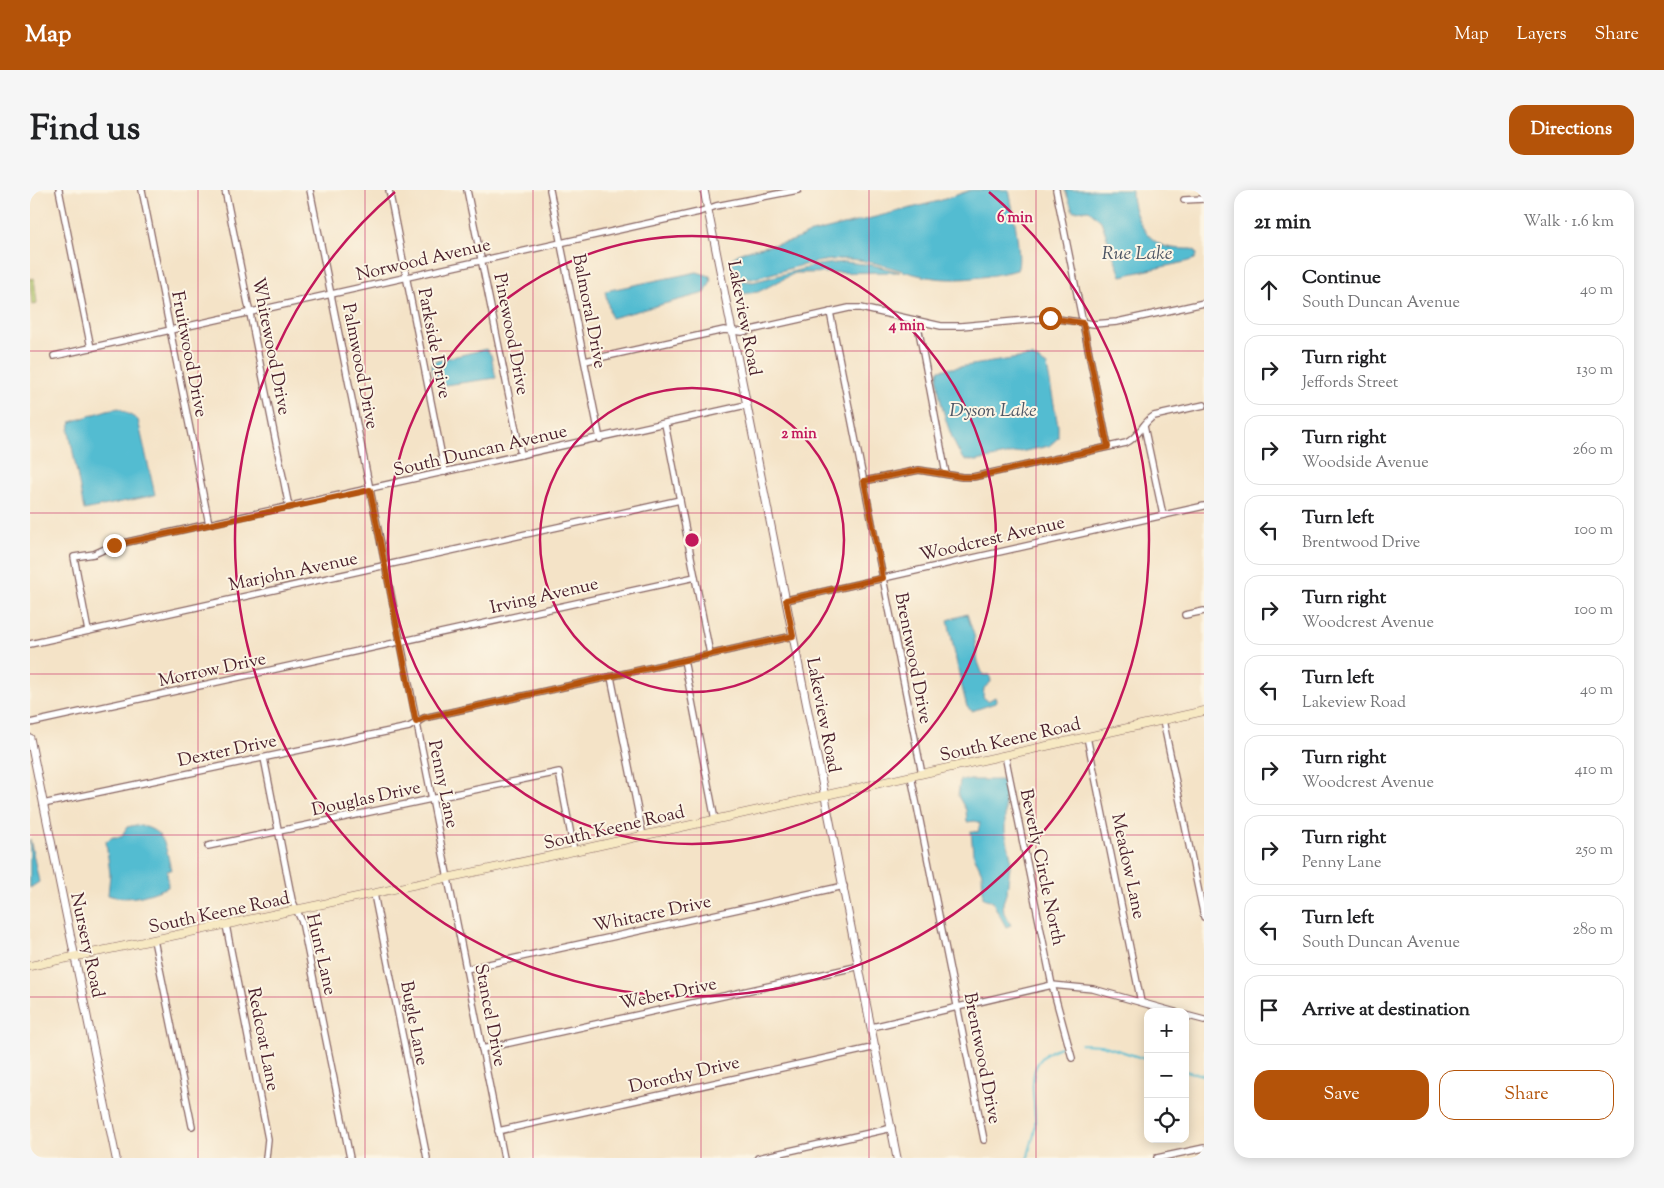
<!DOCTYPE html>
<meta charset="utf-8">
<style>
:root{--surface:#fff;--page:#f6f6f6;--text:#202124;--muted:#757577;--line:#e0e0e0;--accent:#b45309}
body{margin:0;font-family:"Sorts Mill Goudy",serif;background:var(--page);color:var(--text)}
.controls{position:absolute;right:15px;bottom:15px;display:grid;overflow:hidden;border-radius:10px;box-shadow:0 2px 12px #0003}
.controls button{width:45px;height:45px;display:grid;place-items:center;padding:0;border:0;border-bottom:1px solid var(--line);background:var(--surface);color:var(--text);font:25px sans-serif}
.stop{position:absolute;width:15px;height:15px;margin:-11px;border:4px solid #b45309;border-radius:50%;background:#fff}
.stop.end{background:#b45309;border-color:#fff;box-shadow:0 1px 5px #0008}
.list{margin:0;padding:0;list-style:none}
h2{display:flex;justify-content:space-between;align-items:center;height:65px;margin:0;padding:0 20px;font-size:21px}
h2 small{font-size:16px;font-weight:400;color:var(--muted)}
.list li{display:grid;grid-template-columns:32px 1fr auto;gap:15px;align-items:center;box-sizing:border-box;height:70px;margin:0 10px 10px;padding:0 10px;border:1px solid var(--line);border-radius:15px}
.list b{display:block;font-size:19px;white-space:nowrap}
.list p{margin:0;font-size:16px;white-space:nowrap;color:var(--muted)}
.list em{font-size:16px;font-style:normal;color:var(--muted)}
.actions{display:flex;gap:10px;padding:15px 20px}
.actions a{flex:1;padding:11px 0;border:1px solid var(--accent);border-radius:15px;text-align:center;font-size:18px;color:var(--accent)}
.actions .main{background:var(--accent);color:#fff}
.icon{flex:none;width:28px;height:28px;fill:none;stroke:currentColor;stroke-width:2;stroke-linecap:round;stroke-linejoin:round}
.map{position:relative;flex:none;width:1174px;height:968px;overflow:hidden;border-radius:15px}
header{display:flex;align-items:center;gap:30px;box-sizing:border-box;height:70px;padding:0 25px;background:var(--accent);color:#fff}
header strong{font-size:24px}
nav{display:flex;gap:28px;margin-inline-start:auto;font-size:18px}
.intro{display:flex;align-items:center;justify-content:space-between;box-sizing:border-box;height:120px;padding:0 30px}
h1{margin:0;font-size:35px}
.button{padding:12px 22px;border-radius:15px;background:var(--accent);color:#fff;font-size:18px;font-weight:700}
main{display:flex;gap:30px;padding:0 30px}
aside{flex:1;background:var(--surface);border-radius:15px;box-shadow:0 2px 12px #0003}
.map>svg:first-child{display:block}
.green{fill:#bbd378;stroke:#827952}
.water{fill:#53bcd1;stroke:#4e6e7e}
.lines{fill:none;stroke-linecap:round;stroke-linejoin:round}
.stream{stroke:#53bcd1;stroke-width:2}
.minor-casing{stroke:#866462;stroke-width:8}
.tertiary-casing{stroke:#866462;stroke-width:9}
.secondary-casing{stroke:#866462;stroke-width:9}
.minor{stroke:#fff;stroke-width:5.5}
.tertiary{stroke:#fff;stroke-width:7}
.secondary{stroke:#f7e9c3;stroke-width:8}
.route{stroke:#b45309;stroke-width:6}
.grid{fill:none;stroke:#c2185b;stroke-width:1;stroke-opacity:0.55}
.ring{fill:none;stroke:#c2185b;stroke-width:2.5}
.labels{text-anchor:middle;stroke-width:4;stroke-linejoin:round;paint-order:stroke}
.street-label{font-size:18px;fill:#4a1f2b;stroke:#fcf5e5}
.water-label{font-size:19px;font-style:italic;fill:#4d5665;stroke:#fcf5e5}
.centre{fill:#c2185b;stroke:#fcf5e5;stroke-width:2.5}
.ring-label{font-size:15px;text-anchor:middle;font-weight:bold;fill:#c2185b;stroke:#fcf5e5;stroke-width:4;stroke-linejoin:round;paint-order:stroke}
</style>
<header>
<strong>Map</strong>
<nav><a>Map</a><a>Layers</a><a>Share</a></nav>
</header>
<div class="intro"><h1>Find us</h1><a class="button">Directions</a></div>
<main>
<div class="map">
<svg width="1174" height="968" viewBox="0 0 1174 968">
<rect width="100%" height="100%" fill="#fcf5e5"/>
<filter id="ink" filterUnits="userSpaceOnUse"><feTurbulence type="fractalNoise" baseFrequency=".02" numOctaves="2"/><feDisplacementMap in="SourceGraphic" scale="10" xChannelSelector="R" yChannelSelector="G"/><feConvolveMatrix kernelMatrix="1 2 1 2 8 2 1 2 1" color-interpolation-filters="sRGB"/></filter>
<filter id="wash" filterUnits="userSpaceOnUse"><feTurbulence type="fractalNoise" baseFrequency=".0096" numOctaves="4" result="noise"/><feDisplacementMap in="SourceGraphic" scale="20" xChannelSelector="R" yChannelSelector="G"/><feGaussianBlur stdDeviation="1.12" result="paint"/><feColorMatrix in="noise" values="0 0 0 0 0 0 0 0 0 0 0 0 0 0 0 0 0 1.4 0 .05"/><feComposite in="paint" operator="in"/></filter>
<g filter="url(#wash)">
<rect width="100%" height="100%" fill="#f4e3c7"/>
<polygon class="green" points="4,88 7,114 2,115 0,89"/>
<g class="water">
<path d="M941,0H979C982,15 993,70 987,80C954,88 921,93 888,85C864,79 842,70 817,69C785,69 753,81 722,89L712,88L703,79L702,68L714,61L762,51L778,44L909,11Z"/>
<path d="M1035,0H1102C1101,20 1114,49 1134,56C1143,59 1153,59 1162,59L1166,61L1167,65L1165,69L1155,72L1091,86L1071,31L1059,20L1043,21Z"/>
<polygon points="815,72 843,75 870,82 765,83 728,102 712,104 709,90 723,92 788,75"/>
<polygon points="667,82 680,86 681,91 675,103 581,128 575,101"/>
<polygon points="456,159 461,165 466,188 408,196 402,183 402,172"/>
<path d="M1002,166L1017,176L1028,236V248L1019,256L947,271L935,270C923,261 902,193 909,180Z"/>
<polygon points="89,218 108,230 125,305 54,320 39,241 41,232 77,220"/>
<path d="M937,424L944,445L948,472L953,485H960L961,492L954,498L953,507L958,511L965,507L966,510L965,513L942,521L937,517C929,487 924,460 918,430Z"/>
<polygon points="930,590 973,590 975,600 975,641 981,668 977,701 973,713 974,723 981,735 976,737 962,711 953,708 952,683 943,663 941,641 948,642 950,633 945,631 937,632 936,620 928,606"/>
<path d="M106,635C136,639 135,655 141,680L137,681L138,697C118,705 99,712 78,705L80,684L76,651L83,647H91L97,637Z"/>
<polygon points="0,649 9,692 0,698"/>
</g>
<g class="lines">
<g class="stream">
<polyline points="1051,854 1072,855 1118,870"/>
<polyline points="1155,881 1174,885"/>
<path d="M998,968C999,958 1004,948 1005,938C1007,905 989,872 1030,857"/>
</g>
</g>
</g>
<g filter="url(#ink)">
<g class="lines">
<g class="minor-casing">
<g id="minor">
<polyline points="29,0 61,158"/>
<polyline points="112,0 179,334"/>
<polyline points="195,0 259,317"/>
<polyline points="280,0 474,968"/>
<polyline points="359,0 415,282"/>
<polyline points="437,0 491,265"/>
<polyline points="520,0 570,249"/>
<polyline points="1026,0 1078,257"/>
<polyline points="1154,10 1174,9"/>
<polyline points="800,122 892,584"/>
<polyline points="887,131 916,284"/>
<polyline points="24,166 669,22 686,16 768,0"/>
<polyline points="555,171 694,140 712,142 819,118 831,118 911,136 931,136 1020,128 1064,134 1087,132 1174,113"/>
<polyline points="635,234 680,464"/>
<polyline points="1114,236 1133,325"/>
<path d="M834,291L889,280L932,287H943L1096,253C1110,246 1112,233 1124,226L1174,215"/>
<polyline points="756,410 1174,316"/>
<polyline points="1155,425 1174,421"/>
<polyline points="58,441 44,367 64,364 84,355 716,215"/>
<polyline points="0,454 650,310"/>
<polyline points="654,470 685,630"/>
<polyline points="581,487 613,646"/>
<polyline points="1133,530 1174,727"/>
<polyline points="0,533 665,387"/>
<polyline points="1057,547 1111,812"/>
<polyline points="975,565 1022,795 1042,868"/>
<polyline points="234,568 262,710 272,732 320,968"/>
<polyline points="881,586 954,950"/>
<polyline points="13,614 379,537 394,528 763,446"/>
<polyline points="178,656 529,582 544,661"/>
<polyline points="344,704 397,968"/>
<polyline points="196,735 238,949 236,968"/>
<polyline points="124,750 162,936"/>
<polyline points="436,779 814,696"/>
<polyline points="1155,825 1174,830"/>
<polyline points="842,837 1022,795 1063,799 1145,822"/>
<polyline points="452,859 830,776"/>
<polyline points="468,941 846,857"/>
<polyline points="728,968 862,938"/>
<polyline points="1127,968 1174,958"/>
</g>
</g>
<g class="tertiary-casing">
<g id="tertiary">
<polyline points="674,0 867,968"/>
<polyline points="0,548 86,968"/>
</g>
</g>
<g class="secondary-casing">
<polyline id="secondary" points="0,776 544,661 1174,521"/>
</g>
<use href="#minor" class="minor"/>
<use href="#tertiary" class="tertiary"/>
<use href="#secondary" class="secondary"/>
</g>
</g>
<g class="lines" filter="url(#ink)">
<polyline class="route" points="84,355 340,300 386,532 394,528 763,446 756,410 853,388 834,291 889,280 932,287 944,287 1078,257 1053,133 1020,128"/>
</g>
<path class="grid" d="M168,0V968M335,0V968M503,0V968M671,0V968M839,0V968M1006,0V968M0,161H1174M0,323H1174M0,484H1174M0,645H1174M0,807H1174"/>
<g class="ring">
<circle cx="662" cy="350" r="152"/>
<circle cx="662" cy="350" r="304"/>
<path d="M959 2A457 457 0 1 1 365 2"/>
</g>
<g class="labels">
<g class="street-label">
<text transform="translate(393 69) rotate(-13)" y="6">Norwood Avenue</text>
<text transform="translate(560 121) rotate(79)" y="6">Balmoral Drive</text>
<text transform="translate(715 128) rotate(79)" y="6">Lakeview Road</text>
<text transform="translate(482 144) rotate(79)" y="6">Pinewood Drive</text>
<text transform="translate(405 153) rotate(79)" y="6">Parkside Drive</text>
<text transform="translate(242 156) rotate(79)" y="6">Whitewood Drive</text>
<text transform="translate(160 164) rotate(79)" y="6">Fruitwood Drive</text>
<text transform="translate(331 176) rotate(79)" y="6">Palmwood Drive</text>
<text transform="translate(450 260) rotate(-13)" y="6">South Duncan Avenue</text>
<text transform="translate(962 348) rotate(-13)" y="6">Woodcrest Avenue</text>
<text transform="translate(263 381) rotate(-12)" y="6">Marjohn Avenue</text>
<text transform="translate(514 405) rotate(-13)" y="6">Irving Avenue</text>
<text transform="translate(884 468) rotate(79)" y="6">Brentwood Drive</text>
<text transform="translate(182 479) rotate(-12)" y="6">Morrow Drive</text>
<text transform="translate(794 525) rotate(79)" y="6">Lakeview Road</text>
<text transform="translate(980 549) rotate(-13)" y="6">South Keene Road</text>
<text transform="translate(197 560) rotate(-12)" y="6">Dexter Drive</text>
<text transform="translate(414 594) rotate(78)" y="6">Penny Lane</text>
<text transform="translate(336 608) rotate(-12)" y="6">Douglas Drive</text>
<text transform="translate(584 637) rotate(-13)" y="6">South Keene Road</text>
<text transform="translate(1099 676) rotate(78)" y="6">Meadow Lane</text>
<text transform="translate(1013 677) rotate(78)" y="6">Beverly Circle North</text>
<text transform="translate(189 722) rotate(-12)" y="6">South Keene Road</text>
<text transform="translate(622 723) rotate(-12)" y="6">Whitacre Drive</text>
<text transform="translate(58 755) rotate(78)" y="6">Nursery Road</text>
<text transform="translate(292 764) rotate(77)" y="6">Hunt Lane</text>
<text transform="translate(638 803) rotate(-12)" y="6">Weber Drive</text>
<text transform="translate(461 825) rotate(79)" y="6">Stancel Drive</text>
<text transform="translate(385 833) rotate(79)" y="6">Bugle Lane</text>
<text transform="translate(234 849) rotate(79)" y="6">Redcoat Lane</text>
<text transform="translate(953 868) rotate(79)" y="6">Brentwood Drive</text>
<text transform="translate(654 884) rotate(-13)" y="6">Dorothy Drive</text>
</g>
<g class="water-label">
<text x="1107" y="69">Rue Lake</text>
<text x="963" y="226">Dyson Lake</text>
</g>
</g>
<circle cx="662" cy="350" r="8" class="centre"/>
<g class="ring-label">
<text x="985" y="32">6 min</text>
<text x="877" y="140">4 min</text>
<text x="769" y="248">2 min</text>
</g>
</svg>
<div class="controls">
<button>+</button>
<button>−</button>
<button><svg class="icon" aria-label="locate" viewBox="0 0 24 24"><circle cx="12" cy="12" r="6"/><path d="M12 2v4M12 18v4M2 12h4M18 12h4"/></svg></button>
</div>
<div class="stop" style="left:1020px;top:128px"></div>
<div class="stop end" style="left:84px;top:355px"></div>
</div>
<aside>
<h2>21 min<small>Walk · 1.6 km</small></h2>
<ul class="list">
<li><svg class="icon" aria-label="ahead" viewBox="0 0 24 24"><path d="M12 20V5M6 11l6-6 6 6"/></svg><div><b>Continue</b><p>South Duncan Avenue</p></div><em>40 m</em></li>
<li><svg class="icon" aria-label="right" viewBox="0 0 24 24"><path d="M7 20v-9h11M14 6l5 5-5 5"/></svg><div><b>Turn right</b><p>Jeffords Street</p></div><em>130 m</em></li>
<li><svg class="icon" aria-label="right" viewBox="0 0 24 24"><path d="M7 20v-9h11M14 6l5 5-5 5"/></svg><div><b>Turn right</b><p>Woodside Avenue</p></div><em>260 m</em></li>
<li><svg class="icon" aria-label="left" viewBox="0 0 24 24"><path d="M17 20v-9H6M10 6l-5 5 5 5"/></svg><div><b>Turn left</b><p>Brentwood Drive</p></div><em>100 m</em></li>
<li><svg class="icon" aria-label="right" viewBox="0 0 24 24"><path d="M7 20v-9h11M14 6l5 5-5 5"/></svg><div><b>Turn right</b><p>Woodcrest Avenue</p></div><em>100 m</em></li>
<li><svg class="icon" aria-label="left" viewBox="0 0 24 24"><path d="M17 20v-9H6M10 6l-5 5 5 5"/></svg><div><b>Turn left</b><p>Lakeview Road</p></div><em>40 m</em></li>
<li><svg class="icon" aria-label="right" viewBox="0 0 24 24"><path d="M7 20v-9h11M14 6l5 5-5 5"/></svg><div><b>Turn right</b><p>Woodcrest Avenue</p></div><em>410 m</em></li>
<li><svg class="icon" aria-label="right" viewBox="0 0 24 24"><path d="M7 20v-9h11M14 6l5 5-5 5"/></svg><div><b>Turn right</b><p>Penny Lane</p></div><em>250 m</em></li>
<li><svg class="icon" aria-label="left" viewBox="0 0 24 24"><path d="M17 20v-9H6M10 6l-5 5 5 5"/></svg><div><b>Turn left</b><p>South Duncan Avenue</p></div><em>280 m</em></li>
<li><svg class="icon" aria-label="arrive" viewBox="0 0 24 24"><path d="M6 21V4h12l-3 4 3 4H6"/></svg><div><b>Arrive at destination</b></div></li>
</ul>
<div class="actions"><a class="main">Save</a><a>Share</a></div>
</aside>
</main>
